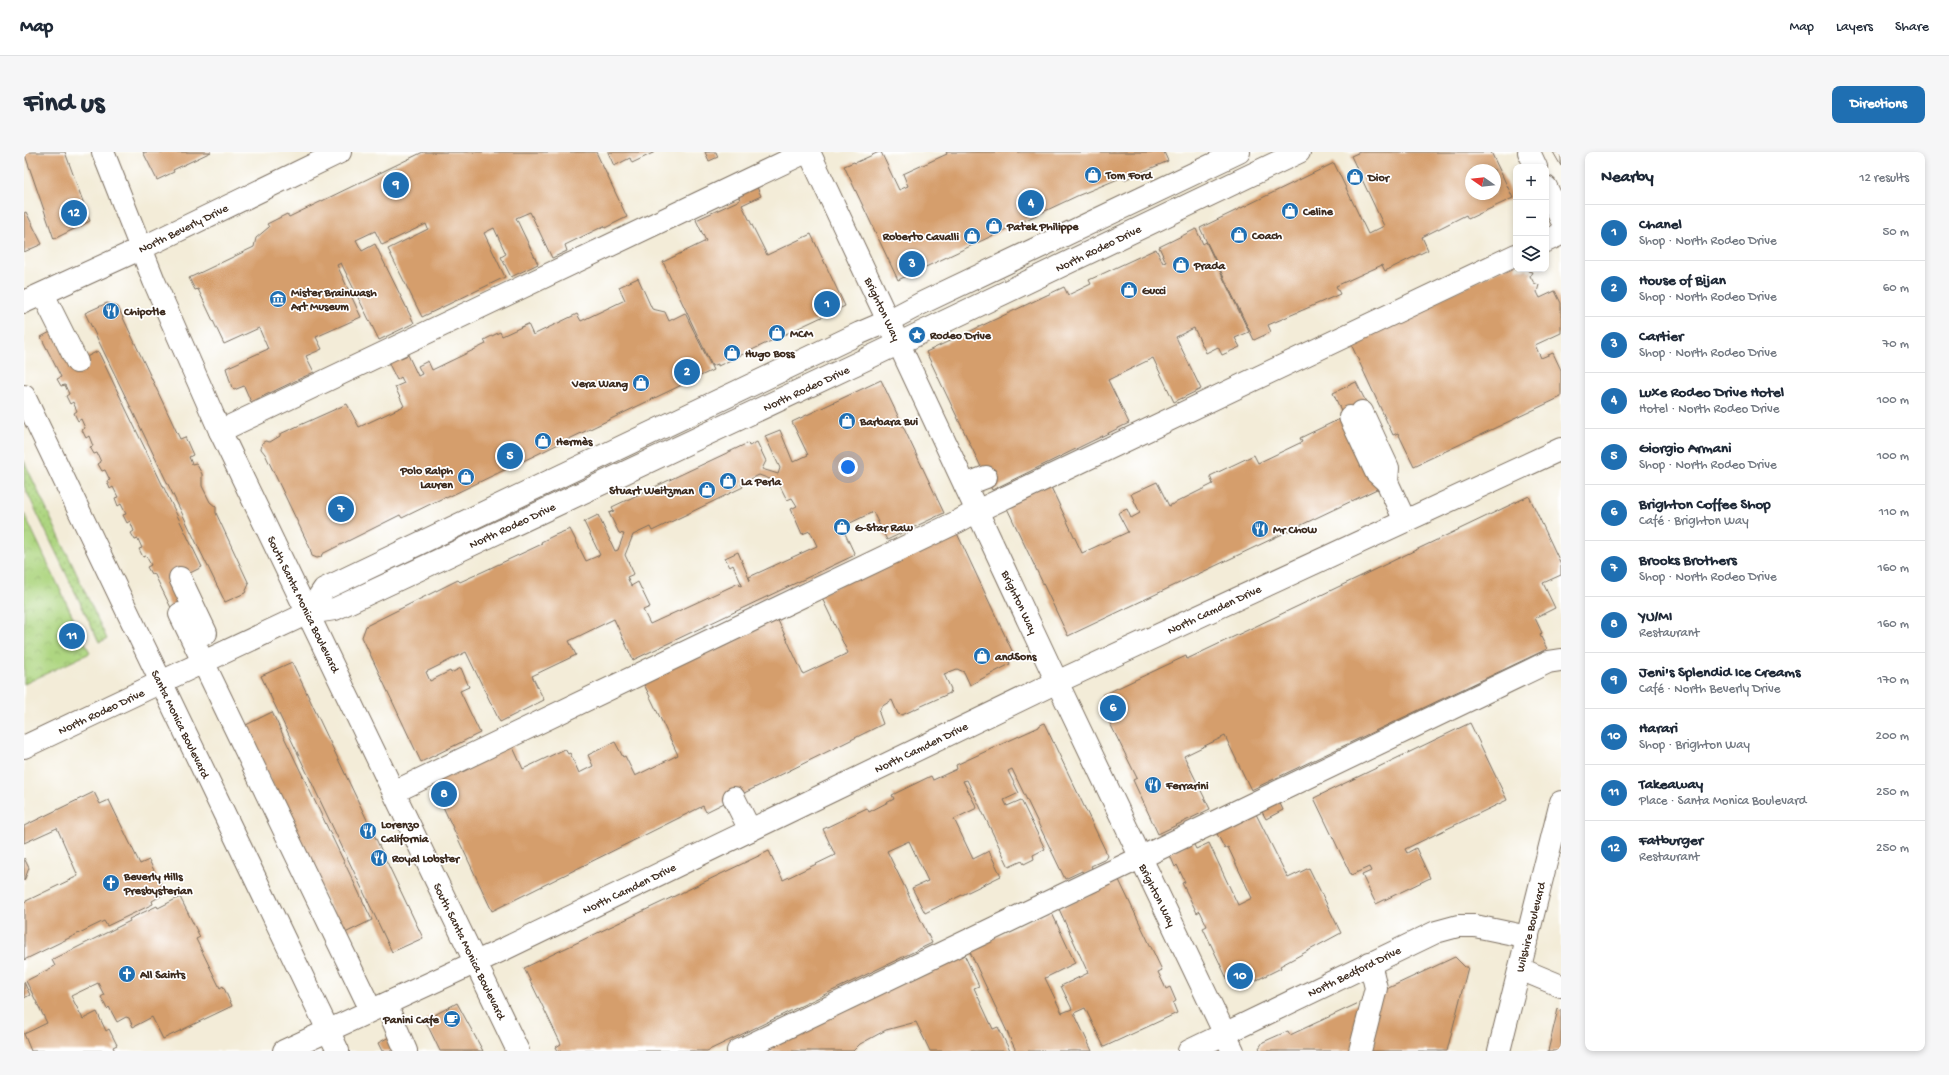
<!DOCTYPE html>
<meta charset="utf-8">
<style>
:root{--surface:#fff;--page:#f6f6f7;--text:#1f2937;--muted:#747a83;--line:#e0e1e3;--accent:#1f6fb2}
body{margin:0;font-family:"Gochi Hand",sans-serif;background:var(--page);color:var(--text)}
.controls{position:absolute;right:12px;top:12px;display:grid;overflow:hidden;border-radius:8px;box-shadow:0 2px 6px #0003}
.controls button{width:36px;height:36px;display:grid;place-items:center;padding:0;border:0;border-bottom:1px solid var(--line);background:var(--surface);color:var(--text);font:20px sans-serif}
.compass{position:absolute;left:1441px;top:12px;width:36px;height:36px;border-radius:50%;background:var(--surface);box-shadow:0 2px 6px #0003;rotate:284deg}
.you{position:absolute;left:824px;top:315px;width:14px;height:14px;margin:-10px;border:3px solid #fff;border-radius:50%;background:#1a73e8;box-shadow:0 0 0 6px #1a73e833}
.badge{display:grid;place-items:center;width:26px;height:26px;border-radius:50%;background:var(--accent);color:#fff;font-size:13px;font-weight:700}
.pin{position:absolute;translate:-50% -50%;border:2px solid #fff;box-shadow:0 1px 4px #0006}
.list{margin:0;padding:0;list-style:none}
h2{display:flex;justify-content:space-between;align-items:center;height:52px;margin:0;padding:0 16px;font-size:17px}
h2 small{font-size:13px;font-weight:400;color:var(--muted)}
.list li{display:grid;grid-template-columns:26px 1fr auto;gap:12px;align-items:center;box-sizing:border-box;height:56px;padding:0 16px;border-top:1px solid var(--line)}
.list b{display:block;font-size:15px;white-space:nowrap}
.list p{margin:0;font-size:13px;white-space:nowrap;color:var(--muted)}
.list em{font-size:13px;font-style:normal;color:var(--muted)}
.icon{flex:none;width:22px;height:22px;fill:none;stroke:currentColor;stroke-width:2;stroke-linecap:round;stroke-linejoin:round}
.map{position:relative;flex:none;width:1537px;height:899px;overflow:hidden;border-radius:8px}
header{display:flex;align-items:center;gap:24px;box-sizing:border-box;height:56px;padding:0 20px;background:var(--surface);border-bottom:1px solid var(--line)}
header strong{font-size:19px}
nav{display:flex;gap:22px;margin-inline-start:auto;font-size:14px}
.intro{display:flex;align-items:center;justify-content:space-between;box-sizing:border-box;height:96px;padding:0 24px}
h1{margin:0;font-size:28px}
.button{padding:10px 18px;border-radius:8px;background:var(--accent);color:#fff;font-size:14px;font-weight:700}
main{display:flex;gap:24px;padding:0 24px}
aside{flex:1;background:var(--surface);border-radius:8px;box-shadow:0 2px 6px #0003}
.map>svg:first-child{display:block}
.grass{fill:url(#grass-dots);stroke:#748050}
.park{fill:url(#park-crowns);stroke:#748050}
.building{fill:#d59e6c;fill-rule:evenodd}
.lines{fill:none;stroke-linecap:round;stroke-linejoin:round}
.minor-casing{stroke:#7b6e5f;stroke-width:24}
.major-casing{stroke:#7b6e5f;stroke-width:24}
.minor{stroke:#fff;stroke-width:22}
.major{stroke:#fff;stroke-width:22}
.labels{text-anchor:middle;stroke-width:3.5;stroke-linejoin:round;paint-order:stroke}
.poi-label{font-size:12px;font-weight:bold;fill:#3b2a1e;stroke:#fff;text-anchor:start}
.street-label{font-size:12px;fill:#3b2a1e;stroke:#fff}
</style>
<header>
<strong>Map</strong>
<nav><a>Map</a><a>Layers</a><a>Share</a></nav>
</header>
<div class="intro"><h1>Find us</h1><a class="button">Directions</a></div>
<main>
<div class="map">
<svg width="1537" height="899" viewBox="0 0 1537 899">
<defs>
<pattern id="grass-dots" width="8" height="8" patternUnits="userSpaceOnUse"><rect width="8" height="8" fill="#aed681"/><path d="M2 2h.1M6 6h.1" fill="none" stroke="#97b86f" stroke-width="1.8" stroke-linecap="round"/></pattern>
<pattern id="park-crowns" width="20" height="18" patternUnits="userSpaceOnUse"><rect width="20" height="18" fill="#aed681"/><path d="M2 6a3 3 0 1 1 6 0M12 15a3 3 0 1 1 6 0" fill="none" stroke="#97b86f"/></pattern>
</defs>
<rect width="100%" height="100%" fill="#fff"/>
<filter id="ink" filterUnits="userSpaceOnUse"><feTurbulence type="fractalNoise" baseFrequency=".025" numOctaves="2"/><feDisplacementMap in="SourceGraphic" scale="8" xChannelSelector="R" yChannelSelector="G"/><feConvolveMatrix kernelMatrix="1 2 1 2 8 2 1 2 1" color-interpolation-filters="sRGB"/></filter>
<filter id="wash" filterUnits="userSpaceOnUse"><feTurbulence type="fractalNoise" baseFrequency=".012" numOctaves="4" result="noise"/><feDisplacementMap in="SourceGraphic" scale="16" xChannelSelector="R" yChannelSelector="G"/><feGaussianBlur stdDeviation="0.9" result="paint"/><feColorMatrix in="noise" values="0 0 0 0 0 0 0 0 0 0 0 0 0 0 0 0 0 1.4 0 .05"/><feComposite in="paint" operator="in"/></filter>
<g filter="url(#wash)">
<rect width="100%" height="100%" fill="#f3ecd8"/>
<polygon class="grass" points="0,309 83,487 75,490 0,334"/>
<polygon class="park" points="0,361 66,501 0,532"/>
<g id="blocks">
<g class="building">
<polygon points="0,0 41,0 66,69 30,87"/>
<polygon points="119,0 187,0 149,18 150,20 133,28"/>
<polygon points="399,0 572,0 603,65 581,76 580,74 541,93 543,99 528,106 506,60 492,66 514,112 487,125 477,105 482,102 470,76 460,81 481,125 398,165 364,97 404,77 402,72 358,93 351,79 332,88 338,99 351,92 390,171 355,188 317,111 313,113 337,165 292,185 298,197 282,204 290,220 227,250 220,234 210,238 208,236 202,216 244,197 235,176 200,192 174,137 171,138 165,126 230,95 232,86 245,75 243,72 263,62 265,65"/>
<polygon points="584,0 631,0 608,11 606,6 590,14"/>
<polygon points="681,0 692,0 694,5 685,9"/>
<polygon points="855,0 857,0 875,38 884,34 879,22 923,2 922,0 1140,0 1144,9 1100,28 1099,25 1053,44 874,128 820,14 830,10 831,11"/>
<path d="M1336,0H1467L1489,46L1444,67L1442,63L1398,85L1404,98L1361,119L1358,113L1312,134L1316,142L1244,173L1247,180L1230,188L1176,76L1310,11L1344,82L1360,74L1327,4ZM1447,18H1471V42H1447Z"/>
<polygon points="1529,0 1537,0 1537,14"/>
<polygon points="731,31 737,44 718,53 743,103 787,82 821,154 694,214 694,212 688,214 639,110 682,89 672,68 716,48 713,40"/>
<polygon points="2,60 18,92 0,100 0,61"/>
<polygon points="1172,77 1179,92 1182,90 1225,180 1211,186 1216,195 1198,203 1194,195 1182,201 1170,176 1152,185 1177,237 1150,250 1129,206 1084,228 1105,271 968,338 902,200 1040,135 1044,143 1067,132 1065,128 1132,97 1139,111 1142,110 1135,95"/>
<polygon points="1492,110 1492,117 1504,117 1504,119 1508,120 1506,124 1510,131 1515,133 1513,140 1516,146 1531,139 1537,151 1537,181 1511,193 1517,206 1529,201 1537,218 1537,245 1390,314 1374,281 1369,283 1326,190"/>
<polygon points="614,126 628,157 641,160 645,169 661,161 689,218 422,346 421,345 378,366 376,363 298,402 297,405 293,406 288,404 286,396 241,302 237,297 238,291 241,289 246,290 256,284 256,282 323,252 335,275 380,254 371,235 380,231 377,225 373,228 363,208 375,202 377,206 384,203 394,224 398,222 394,214 404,209 408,218 462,192 460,188 476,180 478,184 504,172 509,183 553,162 557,169 601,148 595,135"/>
<polygon points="83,151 94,155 156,287 161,285 169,303 165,305 168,312 172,311 178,322 178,334 186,350 192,355 192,361 225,432 221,441 201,450 61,161"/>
<polygon points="30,178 47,213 74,199 178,415 156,426 164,458 151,464 130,421 127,422 123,415 127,413 122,404 119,405 115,397 118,396 114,387 111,388 107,381 110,379 106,369 103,371 99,363 102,362 97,352 94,354 91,346 94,345 89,335 86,337 83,329 86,328 81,318 78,319 74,312 77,310 73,301 70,302 66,295 69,294 65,284 62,286 58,278 61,276 57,267 54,269 50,261 53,259 49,250 46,252 42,244 45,242 41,233 37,234 33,227 37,225 17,185"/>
<path d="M857,228L920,361L863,388L849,360L818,375L831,403L609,508L590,467L545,489L552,503L508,524L520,548L476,570L442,500L402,520L406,529L426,519L427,521L437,516L445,535L436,539L456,581L397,610L338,485L342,474L434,428L436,430L458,420L518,392L517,390L531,383L546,377L562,409L576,403L560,370L574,363L591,399L594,398L600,382L595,381L585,361L590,359L588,355L724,291L725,294L733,290L742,309L738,317L754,322L756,316L741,284L756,278L769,310L784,303L768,270ZM735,323L754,330L763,348L768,346L773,354L767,357L778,382L786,379L793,394L725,425L726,429L714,400L701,406L706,415L709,413L718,433L716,434L715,431L626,472L619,458L626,455L614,430L607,434L603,425L610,422L601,403L609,383L626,375L628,379L719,335L717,332Z"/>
<polygon points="1332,230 1345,256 1355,336 1044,484 981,352 1025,331 1058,401 1104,380 1094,361 1103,357 1107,366 1116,361 1107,342 1133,330 1145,354 1189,332 1186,324 1230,303 1234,311 1278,290 1276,286 1320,265 1309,241"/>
<polygon points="1505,344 1537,412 1537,423 1519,431 1531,456 1511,466 1518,481 1516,483 1523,497 1227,638 1201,584 1160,604 1186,657 1134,682 1109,628 1113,626 1076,551 1079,543 1162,504 1163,507"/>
<polygon points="931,377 990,503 983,506 986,512 946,533 940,520 933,517 920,522 927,537 926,541 878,563 874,562 868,548 857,555 855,561 859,572 682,660 679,654 468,759 406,627 486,589 499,617 541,597 544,602 546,601 555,621 569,614 564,603 591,590 599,605 601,604 611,624 654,603 617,526 751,462 779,522 824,501 796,442"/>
<polygon points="268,510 399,786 368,800 237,524"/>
<polygon points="248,560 348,768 319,782 220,574"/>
<polygon points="1020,571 1084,704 1082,707 1067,714 1069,718 1060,723 1058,719 1041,727 988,617 984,619 995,641 980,648 983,654 997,648 1021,697 1009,703 1010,707 1000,712 998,709 985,715 943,628 939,629 953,656 930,667 949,707 965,699 977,724 901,761 888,736 904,729 885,689 863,699 908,791 683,899 534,899 532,895 537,892 500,816 745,699 759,728 811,703 799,677 843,656 845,660 870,647 868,643 907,624 909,628 933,617 932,613 1015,575 1015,574"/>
<polygon points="1446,571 1483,648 1381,697 1383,701 1392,696 1406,726 1352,752 1338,723 1347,719 1345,715 1327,723 1290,646"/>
<polygon points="70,640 76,652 85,648 116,712 125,708 140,739 136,741 137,744 128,749 129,752 83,774 80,769 0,808 0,750 54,724 33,676 0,691 0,674"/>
<polygon points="1254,647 1259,658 1242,667 1236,656"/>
<polygon points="1230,658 1264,726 1285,716 1317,781 1256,814 1257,816 1213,838 1207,835 1179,776 1183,774 1176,759 1173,761 1158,731 1161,730 1153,713 1151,715 1145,701 1168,689 1172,697 1185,691 1214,753 1228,746 1204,695 1201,697 1191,678"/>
<polygon points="0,706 5,716 0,729"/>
<polygon points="1095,728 1138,818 1134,820 1142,837 1146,835 1152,849 1149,851 1153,861 1080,895 1061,856 1050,861 1068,899 992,899 945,798 1027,759 1051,811 1021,826 1038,861 1048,857 1037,834 1064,821 1035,757"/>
<polygon points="156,745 176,785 172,787 196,836 199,834 208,854 139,887 128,865 109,875 105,866 102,865 93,870 85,855 83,857 77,845 80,843 74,831 47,844 59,867 73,860 82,879 85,877 93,893 89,895 91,899 7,899 0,882 23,871 2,829 31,814 28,808 106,769 105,767 133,754 134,756"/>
<polygon points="938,798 955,834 950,836 969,877 974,875 986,899 906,899 892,870 862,878 836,892 829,899 742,899 739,894"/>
<polygon points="1431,805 1441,815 1444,815 1423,899 1342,899 1356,840"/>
<polygon points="0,830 6,843 0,846"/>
<polygon points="1339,849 1332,899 1237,899 1235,896 1239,890 1264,879 1266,883"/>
<polygon points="433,851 459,899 416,899 401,868"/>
<polygon points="1534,857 1537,858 1537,899 1524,899"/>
<polygon points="367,884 374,899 358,899 354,891"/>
</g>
</g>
</g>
<g filter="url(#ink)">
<use href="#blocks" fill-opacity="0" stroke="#7b6e5f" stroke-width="1"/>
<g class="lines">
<g class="minor-casing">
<g id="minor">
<polyline points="785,0 1033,530 1209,899"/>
<polyline points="1505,0 1512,15"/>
<polyline points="1522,35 1537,67"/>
<polyline points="1522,89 1537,82"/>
<polyline points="19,142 53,210"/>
<polyline points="0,150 118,96 316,0"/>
<polyline points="1326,265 1352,320 1363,330 1364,316 1338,260"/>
<polyline points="196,279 782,0"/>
<polyline points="1363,330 1381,369"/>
<polyline points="941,333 962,325"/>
<polyline points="156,426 182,481"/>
<polyline points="156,462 347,858"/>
<polyline points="0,595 137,530"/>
<polyline points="370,640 933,370 953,359 1492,103"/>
<polyline points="710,646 726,678"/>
<polyline points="1496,817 1537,834"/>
<polyline points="362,852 382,899"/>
<polyline points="260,899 476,799 1033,530 1537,297"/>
<polyline points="714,899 1524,510 1537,508"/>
<polyline points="1165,899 1412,780 1434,774 1451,774 1504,785"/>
<polyline points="1336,899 1352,836 1346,811"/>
</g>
</g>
<g class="major-casing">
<g id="major">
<polyline points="79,0 130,129 196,279 494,899"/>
<polyline points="0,244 314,899"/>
<polyline points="284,461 300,437 836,181 864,169 898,151 1215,0"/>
<polyline points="137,530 284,461 311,457 838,209 1275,0"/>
<polyline points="1475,899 1537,650"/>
</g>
</g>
<use href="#minor" class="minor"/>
<use href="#major" class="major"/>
</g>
</g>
<defs>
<g id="shop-disc" transform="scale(0.9)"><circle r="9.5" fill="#1f6fb2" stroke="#fff"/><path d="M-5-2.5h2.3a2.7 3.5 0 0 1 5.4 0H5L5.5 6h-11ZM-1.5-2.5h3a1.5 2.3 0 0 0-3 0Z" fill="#fff"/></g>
<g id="museum-disc" transform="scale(0.9)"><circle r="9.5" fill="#1f6fb2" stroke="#fff"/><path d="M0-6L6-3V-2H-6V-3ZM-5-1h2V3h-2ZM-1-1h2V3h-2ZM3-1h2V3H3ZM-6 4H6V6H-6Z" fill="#fff"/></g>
<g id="restaurant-disc" transform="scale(0.9)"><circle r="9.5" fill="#1f6fb2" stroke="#fff"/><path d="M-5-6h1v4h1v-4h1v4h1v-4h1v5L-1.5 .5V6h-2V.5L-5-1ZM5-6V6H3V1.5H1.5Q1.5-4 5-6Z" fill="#fff"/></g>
<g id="sight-disc" transform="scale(0.9)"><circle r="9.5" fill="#1f6fb2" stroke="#fff"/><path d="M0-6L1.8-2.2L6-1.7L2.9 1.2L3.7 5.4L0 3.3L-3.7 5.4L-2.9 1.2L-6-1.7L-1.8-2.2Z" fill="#fff"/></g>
<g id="church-disc" transform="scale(0.9)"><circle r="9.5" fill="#1f6fb2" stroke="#fff"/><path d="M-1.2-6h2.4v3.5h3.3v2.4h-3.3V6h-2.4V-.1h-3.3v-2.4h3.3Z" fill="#fff"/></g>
<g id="cafe-disc" transform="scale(0.9)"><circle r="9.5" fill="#1f6fb2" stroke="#fff"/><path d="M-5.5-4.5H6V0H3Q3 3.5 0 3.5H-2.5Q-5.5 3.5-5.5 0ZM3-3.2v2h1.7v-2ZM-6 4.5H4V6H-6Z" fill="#fff"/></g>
</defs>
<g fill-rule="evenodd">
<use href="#shop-disc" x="1069" y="23"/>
<use href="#shop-disc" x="1331" y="25"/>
<use href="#shop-disc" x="1266" y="59"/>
<use href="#shop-disc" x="970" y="74"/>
<use href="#shop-disc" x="1215" y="83"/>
<use href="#shop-disc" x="948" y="84"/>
<use href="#shop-disc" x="1157" y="113"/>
<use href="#shop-disc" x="1105" y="138"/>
<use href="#museum-disc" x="254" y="147"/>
<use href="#restaurant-disc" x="87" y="159"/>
<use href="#shop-disc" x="753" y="181"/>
<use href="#sight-disc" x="893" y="183"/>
<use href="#shop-disc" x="708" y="201"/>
<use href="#shop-disc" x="617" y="231"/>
<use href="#shop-disc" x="823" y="269"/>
<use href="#shop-disc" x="519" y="289"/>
<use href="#shop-disc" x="442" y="325"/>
<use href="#shop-disc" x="704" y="329"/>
<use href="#shop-disc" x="683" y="338"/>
<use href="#shop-disc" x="818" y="375"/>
<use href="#restaurant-disc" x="1236" y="377"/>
<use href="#shop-disc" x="958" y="504"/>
<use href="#restaurant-disc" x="1129" y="633"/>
<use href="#restaurant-disc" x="344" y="679"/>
<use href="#restaurant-disc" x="355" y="706"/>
<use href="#church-disc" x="87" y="731"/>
<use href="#church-disc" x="103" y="822"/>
<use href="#cafe-disc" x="428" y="867"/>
</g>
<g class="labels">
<g class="poi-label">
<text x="1082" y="27">Tom Ford</text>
<text x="1344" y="29">Dior</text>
<text x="1279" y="63">Celine</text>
<text x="983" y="78">Patek Philippe</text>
<text x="1228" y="87">Coach</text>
<text x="935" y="88" text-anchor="end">Roberto Cavalli</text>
<text x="1170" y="117">Prada</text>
<text x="1118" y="142">Gucci</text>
<text x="267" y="144">Mister Brainwash<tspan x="267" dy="14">Art Museum</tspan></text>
<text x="100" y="163">Chipotle</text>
<text x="766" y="185">MCM</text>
<text x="906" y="187">Rodeo Drive</text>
<text x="721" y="205">Hugo Boss</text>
<text x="604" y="235" text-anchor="end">Vera Wang</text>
<text x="836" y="273">Barbara Bui</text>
<text x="532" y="293">Hermès</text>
<text x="429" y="322" text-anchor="end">Polo Ralph<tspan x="429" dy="14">Lauren</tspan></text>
<text x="717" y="333">La Perla</text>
<text x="670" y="342" text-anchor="end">Stuart Weitzman</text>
<text x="831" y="379">G-Star Raw</text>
<text x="1249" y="381">Mr Chow</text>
<text x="971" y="508">andSons</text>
<text x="1142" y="637">Ferrarini</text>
<text x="357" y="676">Lorenzo<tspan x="357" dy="14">California</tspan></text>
<text x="368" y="710">Royal Lobster</text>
<text x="100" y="728">Beverly Hills<tspan x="100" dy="14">Presbysterian</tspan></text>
<text x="116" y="826">All Saints</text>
<text x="415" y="871" text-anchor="end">Panini Cafe</text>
</g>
<g class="street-label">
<text transform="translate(159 76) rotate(-26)" y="4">North Beverly Drive</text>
<text transform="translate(1074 96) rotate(-26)" y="4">North Rodeo Drive</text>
<text transform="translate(859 157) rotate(65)" y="4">Brighton Way</text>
<text transform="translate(782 236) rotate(-25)" y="4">North Rodeo Drive</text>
<text transform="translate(488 373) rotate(-25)" y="4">North Rodeo Drive</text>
<text transform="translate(996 450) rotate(65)" y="4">Brighton Way</text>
<text transform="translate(280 452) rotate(64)" y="4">South Santa Monica Boulevard</text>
<text transform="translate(1190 457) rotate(-25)" y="4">North Camden Drive</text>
<text transform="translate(77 559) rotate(-25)" y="4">North Rodeo Drive</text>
<text transform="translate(157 572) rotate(64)" y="4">Santa Monica Boulevard</text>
<text transform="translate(897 595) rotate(-26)" y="4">North Camden Drive</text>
<text transform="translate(605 736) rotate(-26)" y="4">North Camden Drive</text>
<text transform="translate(1134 743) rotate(64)" y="4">Brighton Way</text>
<text transform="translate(1506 775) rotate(-76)" y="4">Wilshire Boulevard</text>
<text transform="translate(446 799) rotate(64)" y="4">South Santa Monica Boulevard</text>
<text transform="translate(1330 819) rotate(-26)" y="4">North Bedford Drive</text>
</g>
</g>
</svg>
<div class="controls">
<button>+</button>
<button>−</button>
<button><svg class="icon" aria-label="layers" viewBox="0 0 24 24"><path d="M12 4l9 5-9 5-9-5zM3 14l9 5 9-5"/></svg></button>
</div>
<svg class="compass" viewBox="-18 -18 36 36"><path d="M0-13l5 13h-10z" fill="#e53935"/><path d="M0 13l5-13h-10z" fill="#747a83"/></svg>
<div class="you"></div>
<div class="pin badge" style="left:803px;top:152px">1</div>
<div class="pin badge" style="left:663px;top:220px">2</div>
<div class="pin badge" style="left:888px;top:112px">3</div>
<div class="pin badge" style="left:1007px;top:51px">4</div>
<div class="pin badge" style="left:486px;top:304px">5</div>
<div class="pin badge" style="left:1089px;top:556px">6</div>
<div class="pin badge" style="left:317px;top:357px">7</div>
<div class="pin badge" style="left:420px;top:642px">8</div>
<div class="pin badge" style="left:372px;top:33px">9</div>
<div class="pin badge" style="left:1216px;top:824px">10</div>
<div class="pin badge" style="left:48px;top:484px">11</div>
<div class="pin badge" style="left:50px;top:61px">12</div>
</div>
<aside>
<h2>Nearby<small>12 results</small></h2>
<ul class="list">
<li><span class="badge">1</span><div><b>Chanel</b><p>Shop · North Rodeo Drive</p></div><em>50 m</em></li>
<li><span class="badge">2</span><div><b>House of Bijan</b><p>Shop · North Rodeo Drive</p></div><em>60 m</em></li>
<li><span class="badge">3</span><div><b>Cartier</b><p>Shop · North Rodeo Drive</p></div><em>70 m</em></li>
<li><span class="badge">4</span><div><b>Luxe Rodeo Drive Hotel</b><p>Hotel · North Rodeo Drive</p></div><em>100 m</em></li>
<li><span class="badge">5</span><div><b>Giorgio Armani</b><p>Shop · North Rodeo Drive</p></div><em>100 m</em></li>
<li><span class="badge">6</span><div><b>Brighton Coffee Shop</b><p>Café · Brighton Way</p></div><em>110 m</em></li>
<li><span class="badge">7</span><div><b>Brooks Brothers</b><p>Shop · North Rodeo Drive</p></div><em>160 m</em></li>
<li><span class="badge">8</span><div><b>YU/MI</b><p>Restaurant</p></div><em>160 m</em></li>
<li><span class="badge">9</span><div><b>Jeni's Splendid Ice Creams</b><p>Café · North Beverly Drive</p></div><em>170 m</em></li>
<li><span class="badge">10</span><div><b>Harari</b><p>Shop · Brighton Way</p></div><em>200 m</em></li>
<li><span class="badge">11</span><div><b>Takeaway</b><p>Place · Santa Monica Boulevard</p></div><em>250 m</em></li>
<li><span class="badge">12</span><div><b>Fatburger</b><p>Restaurant</p></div><em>250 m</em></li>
</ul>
</aside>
</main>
